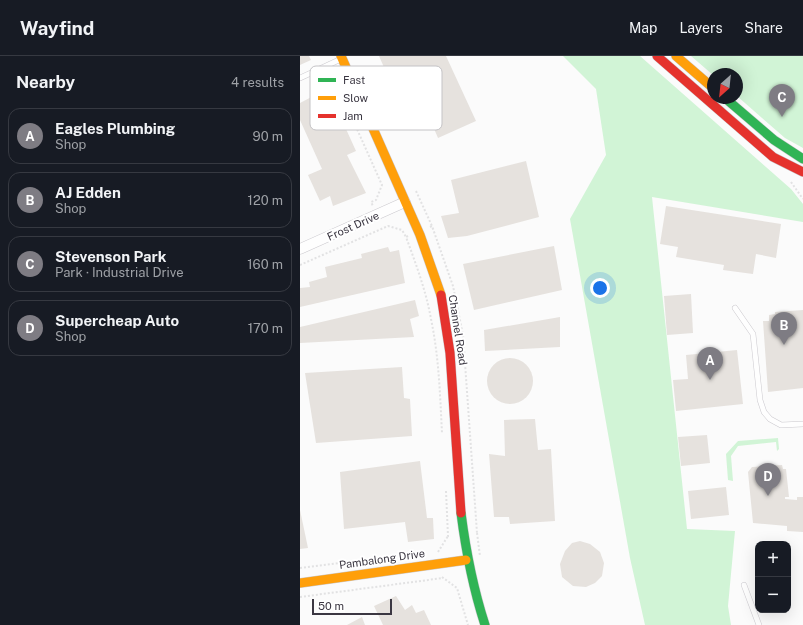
<!DOCTYPE html>
<meta charset="utf-8">
<style>
:root{--surface:#171b24;--page:#242831;--text:#f1f3f6;--muted:#9ea1a6;--line:#363941;--accent:#7e7c83}
body{margin:0;font-family:"Public Sans",sans-serif;background:var(--page);color:var(--text)}
.controls{position:absolute;right:12px;bottom:12px;display:grid;overflow:hidden;border-radius:8px;box-shadow:0 4px 16px #0002}
.controls button{width:36px;height:36px;display:grid;place-items:center;padding:0;border:0;border-bottom:1px solid var(--line);background:var(--surface);color:var(--text);font:20px sans-serif}
.compass{position:absolute;left:407px;top:12px;width:36px;height:36px;border-radius:50%;background:var(--surface);box-shadow:0 4px 16px #0002;rotate:207deg}
.scale{position:absolute;left:12px;bottom:10px;width:80px;box-sizing:border-box;padding-left:4px;border:2px solid #3b3742;border-top:0;font-size:11px;line-height:14px;white-space:nowrap;color:#3b3742;-webkit-text-stroke:3px #fff;paint-order:stroke}
.you{position:absolute;left:300px;top:232px;width:14px;height:14px;margin:-10px;border:3px solid #fff;border-radius:50%;background:#1a73e8;box-shadow:0 0 0 6px #1a73e833}
.badge{display:grid;place-items:center;width:26px;height:26px;border-radius:50%;background:var(--accent);color:#fff;font-size:13px;font-weight:700}
.pin{position:absolute;translate:-50% -33px;filter:drop-shadow(0 1px 2px #0008)}
.pin::after{content:'';position:absolute;top:21px;width:14px;height:12px;background:inherit;clip-path:polygon(0 0,100% 0,50% 100%)}
.list{margin:0;padding:0;list-style:none}
h2{display:flex;justify-content:space-between;align-items:center;height:52px;margin:0;padding:0 16px;font-size:17px}
h2 small{font-size:13px;font-weight:400;color:var(--muted)}
.list li{display:grid;grid-template-columns:26px 1fr auto;gap:12px;align-items:center;box-sizing:border-box;height:56px;margin:0 8px 8px;padding:0 8px;border:1px solid var(--line);border-radius:12px}
.list b{display:block;font-size:15px;white-space:nowrap}
.list p{margin:0;font-size:13px;white-space:nowrap;color:var(--muted)}
.list em{font-size:13px;font-style:normal;color:var(--muted)}
.map{position:relative;flex:none;width:503px;height:569px;overflow:hidden}
header{display:flex;align-items:center;gap:24px;box-sizing:border-box;height:56px;padding:0 20px;background:var(--surface);border-bottom:1px solid var(--line)}
header strong{font-size:19px}
nav{display:flex;gap:22px;margin-inline-start:auto;font-size:14px}
main{display:flex}
aside{flex:1;background:var(--surface)}
.map>svg:first-child{display:block}
.green{fill:#d1f4d6}
.building{fill:#e6e2de}
.lines{fill:none;stroke-linecap:round;stroke-linejoin:round}
.lane-casing{stroke:#cbc9ce;stroke-width:6}
.street-casing{stroke:#cbc9ce;stroke-width:11}
.fast-casing{stroke:#cbc9ce;stroke-width:10}
.slow-casing{stroke:#cbc9ce;stroke-width:10}
.jam-casing{stroke:#cbc9ce;stroke-width:10}
.path{stroke:#e2e2e3;stroke-width:2;stroke-dasharray:2 2;stroke-linecap:butt}
.lane{stroke:#fefefe;stroke-width:5}
.street{stroke:#fefefe;stroke-width:10}
.fast{stroke:#30b455;stroke-width:9}
.slow{stroke:#ff9f0a;stroke-width:9}
.jam{stroke:#e5322d;stroke-width:9}
.labels{text-anchor:middle;stroke-width:4;stroke-linejoin:round;paint-order:stroke}
.street-label{font-size:11px;fill:#3b3742;stroke:#fff}
.key{fill:#fff;stroke:#c4c3c6;stroke-width:1}
.key-label{font-size:11px;fill:#3b3742}
</style>
<header>
<strong>Wayfind</strong>
<nav><a>Map</a><a>Layers</a><a>Share</a></nav>
</header>
<main>
<aside>
<h2>Nearby<small>4 results</small></h2>
<ul class="list">
<li><span class="badge">A</span><div><b>Eagles Plumbing</b><p>Shop</p></div><em>90 m</em></li>
<li><span class="badge">B</span><div><b>AJ Edden</b><p>Shop</p></div><em>120 m</em></li>
<li><span class="badge">C</span><div><b>Stevenson Park</b><p>Park · Industrial Drive</p></div><em>160 m</em></li>
<li><span class="badge">D</span><div><b>Supercheap Auto</b><p>Shop</p></div><em>170 m</em></li>
</ul>
</aside>
<div class="map">
<svg width="503" height="569" viewBox="0 0 503 569">
<rect width="100%" height="100%" fill="#fbfbfb"/>
<g class="green">
<polygon points="263,0 340,0 491,133 503,148 503,166 352,141 387,473 435,475 428,550 431,569 345,569 330,502 270,163 306,99 296,33"/>
<polygon points="391,0 503,0 503,92 485,82 437,40 437,18 413,19"/>
<polygon points="478,382 479,393 477,395 476,386 438,390 431,400 433,425 428,424 426,398 438,385"/>
</g>
<g class="building">
<polygon points="0,0 9,0 11,4 0,9"/>
<polygon points="79,0 146,0 176,65 138,82 118,35 108,39 104,29 94,34"/>
<polygon points="21,36 29,55 36,51 56,95 47,99 66,137 33,150 30,140 20,145 8,119 22,113 0,64 0,47"/>
<polygon points="226,105 239,161 167,180 148,182 141,160 159,157 151,124"/>
<polygon points="366,150 481,168 476,202 456,198 453,218 423,214 424,209 376,201 378,191 360,188"/>
<polygon points="254,190 262,234 174,254 163,208"/>
<polygon points="88,191 90,196 99,194 105,227 0,251 0,232 10,231 9,226 27,221 25,211 62,202 61,198"/>
<polygon points="391,238 393,277 367,279 364,240"/>
<polygon points="115,244 119,260 110,263 114,281 0,287 0,271"/>
<polygon points="503,254 503,332 468,336 463,265 469,265 469,259 475,258 475,256"/>
<polygon points="260,261 260,291 185,295 184,274"/>
<polygon points="437,294 443,348 376,355 373,324 388,323 386,299"/>
<circle cx="210" cy="325" r="23"/>
<polygon points="102,311 104,342 110,343 112,380 16,387 5,317"/>
<polygon points="235,363 238,394 251,393 255,465 210,468 209,461 194,461 189,398 205,400 204,364"/>
<polygon points="407,379 410,407 381,410 378,381"/>
<polygon points="120,405 127,462 133,462 134,483 108,486 105,466 44,473 40,416"/>
<polygon points="482,409 483,413 486,413 489,441 485,441 485,443 497,444 497,441 503,441 503,476 487,475 487,470 453,467 448,416 452,411"/>
<polygon points="426,431 429,459 391,463 388,435"/>
<polygon points="0,454 8,492 0,493"/>
<polygon points="280,485 290,488 300,496 304,507 302,520 295,527 286,531 273,530 262,521 260,508 265,495 272,487"/>
<polygon points="96,540 105,554 112,549 116,557 124,554 131,569 83,569 74,550"/>
<polygon points="62,561 65,569 47,569"/>
</g>
<g class="lines">
<g class="lane-casing">
<g id="lane">
<polyline points="0,22 41,3"/>
<polyline points="435,252 453,278 460,344 464,356 470,363 481,369 503,368"/>
<polyline points="444,529 459,569"/>
</g>
</g>
<g class="street-casing">
<polyline id="street" points="0,193 105,146"/>
</g>
<g class="fast-casing">
<g id="fast">
<polyline points="425,42 474,84 503,103"/>
<path d="M161,457C166,496 173,532 185,569"/>
</g>
</g>
<g class="slow-casing">
<g id="slow">
<polyline points="41,0 120,179 141,239"/>
<polyline points="376,0 413,32"/>
<polyline points="0,527 166,504"/>
</g>
</g>
<g class="jam-casing">
<g id="jam">
<polyline points="357,0 473,101 503,116"/>
<polyline points="141,239 150,297 161,457"/>
</g>
</g>
<g class="path">
<polyline points="31,15 82,129 76,144 71,146 73,150"/>
<polyline points="491,126 503,143"/>
<polyline points="116,135 132,170"/>
<polyline points="130,171 132,170 153,230 163,279 177,477"/>
<path d="M108,180L106,181C116,208 126,235 131,263C139,301 140,339 142,377"/>
<polyline points="0,209 88,170 102,174 106,181"/>
<polyline points="146,435 148,480 151,480"/>
<polyline points="177,477 180,500"/>
<polyline points="138,496 148,480"/>
<polyline points="0,512 118,497"/>
<polyline points="142,521 157,532 168,569"/>
<polyline points="0,541 143,522"/>
</g>
<use href="#lane" class="lane"/>
<use href="#street" class="street"/>
<use href="#fast" class="fast"/>
<use href="#slow" class="slow"/>
<use href="#jam" class="jam"/>
</g>
<g class="labels">
<g class="street-label">
<text transform="translate(53 170) rotate(-24)" y="4">Frost Drive</text>
<text transform="translate(158 274) rotate(81)" y="4">Channel Road</text>
<text transform="translate(82 503) rotate(-8)" y="4">Pambalong Drive</text>
</g>
</g>
<rect x="10" y="10" width="132" height="64" rx="6" class="key"/>
<rect x="18" y="22" width="18" height="4" fill="#30b455"/>
<rect x="18" y="40" width="18" height="4" fill="#ff9f0a"/>
<rect x="18" y="58" width="18" height="4" fill="#e5322d"/>
<g class="key-label">
<text x="43" y="28">Fast</text>
<text x="43" y="46">Slow</text>
<text x="43" y="64">Jam</text>
</g>
</svg>
<div class="controls">
<button>+</button>
<button>−</button>
</div>
<svg class="compass" viewBox="-18 -18 36 36"><path d="M0-13l5 13h-10z" fill="#e53935"/><path d="M0 13l5-13h-10z" fill="#9ea1a6"/></svg>
<div class="scale">50 m</div>
<div class="you"></div>
<div class="pin badge" style="left:410px;top:324px">A</div>
<div class="pin badge" style="left:484px;top:289px">B</div>
<div class="pin badge" style="left:482px;top:61px">C</div>
<div class="pin badge" style="left:468px;top:440px">D</div>
</div>
</main>
